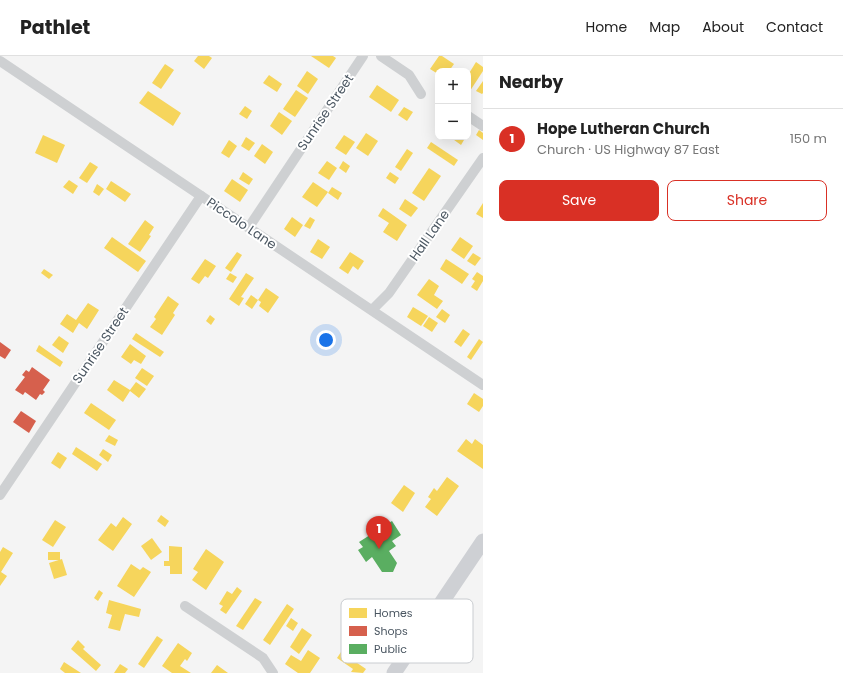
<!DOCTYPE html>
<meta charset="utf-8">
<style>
:root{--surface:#fff;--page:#f2f2f2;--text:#222;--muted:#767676;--line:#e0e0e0;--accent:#d93025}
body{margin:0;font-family:Poppins,sans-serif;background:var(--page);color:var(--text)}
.controls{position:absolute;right:12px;top:12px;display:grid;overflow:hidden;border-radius:8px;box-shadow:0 4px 16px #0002}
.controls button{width:36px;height:36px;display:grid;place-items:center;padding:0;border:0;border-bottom:1px solid var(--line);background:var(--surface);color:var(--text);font:20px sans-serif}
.you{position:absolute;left:326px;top:284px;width:14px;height:14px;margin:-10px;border:3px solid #fff;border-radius:50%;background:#1a73e8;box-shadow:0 0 0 6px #1a73e833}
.badge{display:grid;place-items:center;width:26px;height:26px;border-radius:50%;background:var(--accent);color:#fff;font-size:13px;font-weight:700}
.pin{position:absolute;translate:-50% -33px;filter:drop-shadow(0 1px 2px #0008)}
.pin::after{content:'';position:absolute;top:21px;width:14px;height:12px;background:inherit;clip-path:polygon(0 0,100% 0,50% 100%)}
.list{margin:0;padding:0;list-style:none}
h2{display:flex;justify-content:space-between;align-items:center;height:52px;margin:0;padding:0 16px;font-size:17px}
h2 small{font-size:13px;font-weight:400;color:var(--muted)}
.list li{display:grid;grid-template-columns:26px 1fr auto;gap:12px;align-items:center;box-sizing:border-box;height:60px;padding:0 16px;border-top:1px solid var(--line)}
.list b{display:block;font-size:15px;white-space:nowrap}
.list p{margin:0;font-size:13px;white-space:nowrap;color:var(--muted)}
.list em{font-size:13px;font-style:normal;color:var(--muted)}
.actions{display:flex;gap:8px;padding:12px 16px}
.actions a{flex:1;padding:9px 0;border:1px solid var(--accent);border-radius:8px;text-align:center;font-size:14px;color:var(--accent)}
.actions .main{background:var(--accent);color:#fff}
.map{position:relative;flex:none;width:483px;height:617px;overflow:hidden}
header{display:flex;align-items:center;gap:24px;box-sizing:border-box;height:56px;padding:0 20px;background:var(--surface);border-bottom:1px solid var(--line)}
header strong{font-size:19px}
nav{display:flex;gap:22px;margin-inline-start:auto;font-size:14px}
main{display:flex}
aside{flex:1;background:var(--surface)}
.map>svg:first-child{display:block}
.homes{fill:#f6d55c}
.shops{fill:#d6604d}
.public{fill:#5aae61}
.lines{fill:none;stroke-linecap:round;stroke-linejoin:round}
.street{stroke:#ced0d2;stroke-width:10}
.secondary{stroke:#ced0d4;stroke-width:15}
.labels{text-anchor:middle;stroke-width:4;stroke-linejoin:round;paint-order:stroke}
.street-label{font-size:13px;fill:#4a5661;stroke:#fff}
.key{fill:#fff;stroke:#c9ccd0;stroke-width:1}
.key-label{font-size:11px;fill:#4a5661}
</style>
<header>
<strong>Pathlet</strong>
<nav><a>Home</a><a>Map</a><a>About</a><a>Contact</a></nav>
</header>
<main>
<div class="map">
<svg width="483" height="617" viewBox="0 0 483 617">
<rect width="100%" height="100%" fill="#f4f4f4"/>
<g class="homes">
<polygon points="198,0 209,0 212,2 204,13 194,5"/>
<polygon points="311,0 333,0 336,2 329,12"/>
<polygon points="439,0 442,0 454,8 449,15 438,15 438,18 430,13"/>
<polygon points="476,6 483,11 483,15 468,38 468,19"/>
<polygon points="165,8 174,14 161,33 152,27"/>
<polygon points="307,15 318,23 308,38 297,30"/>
<polygon points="269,19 282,28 277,36 263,27"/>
<polygon points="483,25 483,37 482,38 476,35"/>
<polygon points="377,29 399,44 391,56 369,41"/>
<polygon points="296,34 308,42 295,61 283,53"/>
<polygon points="148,35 181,57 173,70 139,47"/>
<polygon points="245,50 252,55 247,63 239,58"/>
<polygon points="404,51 413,56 407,65 398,59"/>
<polygon points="279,56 292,65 282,79 270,70"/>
<polygon points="479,74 483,77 483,84 476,79"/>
<polygon points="366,77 378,85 368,100 356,92"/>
<polygon points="43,79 65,89 57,107 35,97"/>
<polygon points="344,79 355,86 346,99 335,92"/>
<polygon points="246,81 255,87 249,95 241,90"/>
<polygon points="450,81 460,81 464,84 461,89"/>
<polygon points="229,84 237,90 229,102 221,97"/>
<polygon points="431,86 458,104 454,110 427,92"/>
<polygon points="262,88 273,96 265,108 254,100"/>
<polygon points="407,93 413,97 401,115 395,111"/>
<polygon points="327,105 337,112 329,124 318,117"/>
<polygon points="343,105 350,110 346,117 339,112"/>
<polygon points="90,106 98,111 87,127 79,122"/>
<polygon points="429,112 441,120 424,145 412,137"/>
<polygon points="243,116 253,123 249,129 239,123"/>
<polygon points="390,116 399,122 395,128 386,122"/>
<polygon points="232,123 248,134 240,146 224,135"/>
<polygon points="69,124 78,130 73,138 63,131"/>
<polygon points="111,125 131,138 125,146 106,133"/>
<polygon points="313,126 328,136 317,151 302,141"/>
<polygon points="97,128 104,133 99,140 93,136"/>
<polygon points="332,131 342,137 338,144 328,137"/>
<polygon points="405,143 418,152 411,161 399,153"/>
<polygon points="483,147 483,162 476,158"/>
<polygon points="383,152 407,169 397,185 383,176 389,167 378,160"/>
<polygon points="292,161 303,169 295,181 284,173"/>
<polygon points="310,161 315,164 310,173 304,170"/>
<polygon points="145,164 154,171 149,179 151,180 140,196 128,188"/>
<polygon points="112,181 146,205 138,216 104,192"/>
<polygon points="460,181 473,190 464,203 451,194"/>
<polygon points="318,183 330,191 322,203 310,196"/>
<polygon points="237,196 242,199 231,216 225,212"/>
<polygon points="350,196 364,205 358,214 353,210 348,218 339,212"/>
<polygon points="473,197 481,202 475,210 467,205"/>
<polygon points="205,203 216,210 208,222 205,220 199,228 191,223"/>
<polygon points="446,203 469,218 462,228 440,213"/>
<polygon points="44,213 53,219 49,223 41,217"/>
<polygon points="477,216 483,220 483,225 477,235 471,231 475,225 472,223"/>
<polygon points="230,217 237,221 233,227 226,223"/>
<polygon points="246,217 254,222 241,241 244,242 239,250 229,243"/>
<polygon points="429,223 439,230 434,239 443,245 437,253 417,239"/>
<polygon points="266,232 279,241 268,257 259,250 261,246 258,244"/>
<polygon points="251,239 258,244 252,253 245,248"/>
<polygon points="168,240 179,248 173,257 175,259 162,279 150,271 156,263 154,261"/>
<polygon points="88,247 99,254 87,273 79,267 73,277 60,268 67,258 76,264"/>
<polygon points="413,251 428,260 421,270 407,261"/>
<polygon points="442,253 450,259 445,267 436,261"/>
<polygon points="210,259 215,263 211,269 206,265"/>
<polygon points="429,261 438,267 432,276 423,270"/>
<polygon points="463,273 470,278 461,291 454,286"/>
<polygon points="136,277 164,296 160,301 132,283"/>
<polygon points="59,280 69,287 63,297 52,289"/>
<polygon points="479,283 483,286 471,304 467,301"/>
<polygon points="130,288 146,300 141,308 134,304 131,308 121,301"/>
<polygon points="39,289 63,306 60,311 36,295"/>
<polygon points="142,312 154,320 147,330 135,322"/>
<polygon points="114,324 130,334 136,326 146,333 139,342 130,335 123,346 107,334"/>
<polygon points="474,337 483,343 483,350 479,356 467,348"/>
<polygon points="91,347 116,364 109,374 84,357"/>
<polygon points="109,379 118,384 115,390 105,385"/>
<polygon points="466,383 472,388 475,383 483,389 483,413 457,395"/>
<polygon points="76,391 102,408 97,415 72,398"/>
<polygon points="103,393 112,399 108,406 99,399"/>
<polygon points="58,396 67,402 60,413 51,407"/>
<polygon points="447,421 459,430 437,460 425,451 431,443 428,441 434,432 437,435"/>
<polygon points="404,429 415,437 403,456 391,447"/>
<polygon points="161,459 169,465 165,471 157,465"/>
<polygon points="123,461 132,468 113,495 98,484 111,467 116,471"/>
<polygon points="55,464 66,471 53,491 42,484"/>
<polygon points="152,482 162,496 151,504 141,490"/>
<polygon points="169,490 182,491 182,518 170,518 170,510 164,510 164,505 169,505"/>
<polygon points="3,491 13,497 1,516 7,520 0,530 0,496"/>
<polygon points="206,493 224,506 206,534 192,524 198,516 193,513"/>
<rect x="48" y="496" width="12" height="8"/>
<polygon points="62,503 67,519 54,523 49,507"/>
<polygon points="131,508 140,514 143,511 151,516 134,541 117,530"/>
<polygon points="237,531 242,535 226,558 220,554 223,550 219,548 227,535 232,538"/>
<polygon points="99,534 103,537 98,545 94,542"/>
<polygon points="255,542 262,546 243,574 236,570"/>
<polygon points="109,544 141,553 139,561 125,558 120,575 108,572 112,559 106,557"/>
<polygon points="287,548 294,553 270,589 263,584"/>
<polygon points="291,562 298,567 293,575 286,570"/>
<polygon points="302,572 312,579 299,598 290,591"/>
<polygon points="157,580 163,584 144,612 138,608"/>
<polygon points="78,584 85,591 83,593 101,609 96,615 71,593"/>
<polygon points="178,587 192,597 187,605 185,603 180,610 191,617 172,617 162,610"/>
<polygon points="308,594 320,602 310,617 298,617 285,608 291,599 301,605"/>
<polygon points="341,596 366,613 363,617 351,616 353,613 337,602"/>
<polygon points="64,606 81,617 65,617 60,613"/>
<polygon points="120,608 128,613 125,617 114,617"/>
<polygon points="217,609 228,617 211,617"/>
</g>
<g class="shops">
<polygon points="0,286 11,294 5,303 0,300"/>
<polygon points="32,311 50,324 43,334 45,336 42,339 40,338 36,344 25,336 23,339 15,334 25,321 22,319 26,314 29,316"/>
<polygon points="21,355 36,365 29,377 13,366"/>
</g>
<polygon class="public" points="392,465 401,479 392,485 396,490 389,495 397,507 393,516 382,516 372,501 366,506 358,494 363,491 359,486"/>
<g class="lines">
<g class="street">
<polyline points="381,0 409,19 421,38"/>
<polyline points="0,5 483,329"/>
<polyline points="468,60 483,70"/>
<polyline points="249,171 363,0"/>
<polyline points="372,254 389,237 483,102"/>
<polyline points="0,439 201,140"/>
<polyline points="185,550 263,602 273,617"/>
</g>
<polyline class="secondary" points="394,617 483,485"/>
</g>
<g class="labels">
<g class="street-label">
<text transform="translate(325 56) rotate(-56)" y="5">Sunrise Street</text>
<text transform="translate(242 167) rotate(34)" y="5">Piccolo Lane</text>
<text transform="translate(429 179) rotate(-55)" y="5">Hall Lane</text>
<text transform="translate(100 289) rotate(-56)" y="5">Sunrise Street</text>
</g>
</g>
<rect x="341" y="543" width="132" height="64" rx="6" class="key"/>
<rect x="349" y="552" width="18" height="10" fill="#f6d55c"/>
<rect x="349" y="570" width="18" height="10" fill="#d6604d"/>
<rect x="349" y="588" width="18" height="10" fill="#5aae61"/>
<g class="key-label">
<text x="374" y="561">Homes</text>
<text x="374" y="579">Shops</text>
<text x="374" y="597">Public</text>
</g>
</svg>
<div class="controls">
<button>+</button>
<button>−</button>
</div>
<div class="you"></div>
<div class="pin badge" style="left:379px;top:493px">1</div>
</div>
<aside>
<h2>Nearby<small></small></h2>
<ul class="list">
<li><span class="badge">1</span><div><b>Hope Lutheran Church</b><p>Church · US Highway 87 East</p></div><em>150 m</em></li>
</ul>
<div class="actions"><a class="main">Save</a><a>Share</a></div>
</aside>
</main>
